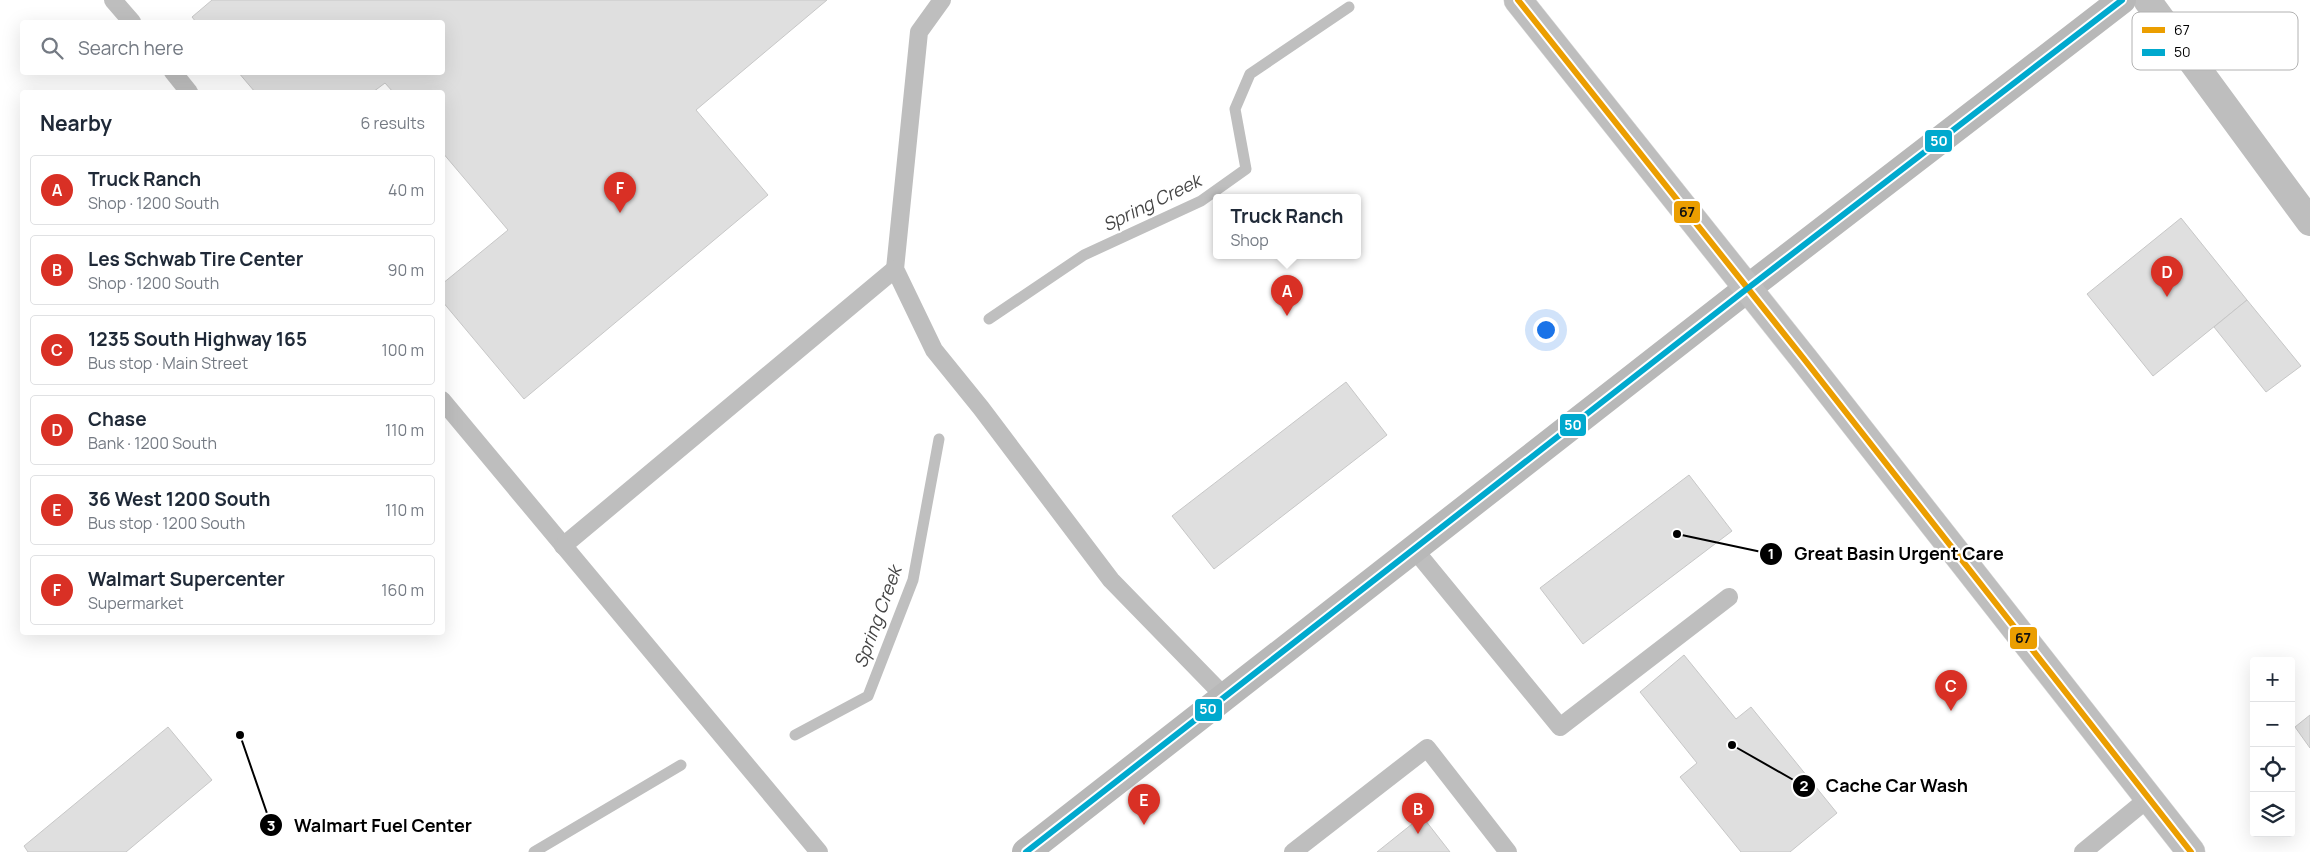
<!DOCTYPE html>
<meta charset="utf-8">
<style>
:root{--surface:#fff;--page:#f6f6f7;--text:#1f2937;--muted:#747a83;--line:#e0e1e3;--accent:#d93025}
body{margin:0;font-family:Manrope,sans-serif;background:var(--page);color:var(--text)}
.controls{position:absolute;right:15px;bottom:15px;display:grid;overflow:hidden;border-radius:5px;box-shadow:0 5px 20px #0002}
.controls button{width:45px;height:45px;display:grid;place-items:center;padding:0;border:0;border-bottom:1px solid var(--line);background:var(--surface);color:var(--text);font:25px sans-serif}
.you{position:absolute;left:1545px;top:329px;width:18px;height:18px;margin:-12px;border:4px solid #fff;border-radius:50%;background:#1a73e8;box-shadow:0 0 0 8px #1a73e833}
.badge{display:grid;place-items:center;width:32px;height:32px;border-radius:50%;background:var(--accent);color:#fff;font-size:16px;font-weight:700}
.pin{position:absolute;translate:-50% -41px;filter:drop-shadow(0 1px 2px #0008)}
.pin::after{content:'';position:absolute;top:26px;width:18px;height:15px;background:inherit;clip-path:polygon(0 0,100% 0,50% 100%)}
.popup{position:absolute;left:1213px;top:194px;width:148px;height:65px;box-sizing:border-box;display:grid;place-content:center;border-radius:5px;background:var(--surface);filter:drop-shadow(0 1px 4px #0005);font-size:16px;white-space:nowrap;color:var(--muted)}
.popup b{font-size:19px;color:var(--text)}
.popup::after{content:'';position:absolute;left:50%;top:100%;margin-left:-10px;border:10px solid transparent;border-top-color:var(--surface)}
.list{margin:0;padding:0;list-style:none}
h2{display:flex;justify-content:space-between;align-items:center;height:65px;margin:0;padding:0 20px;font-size:21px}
h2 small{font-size:16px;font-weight:400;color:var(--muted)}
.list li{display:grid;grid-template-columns:32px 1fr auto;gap:15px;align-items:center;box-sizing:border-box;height:70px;margin:0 10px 10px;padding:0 10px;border:1px solid var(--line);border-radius:5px}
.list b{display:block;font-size:19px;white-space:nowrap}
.list p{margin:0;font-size:16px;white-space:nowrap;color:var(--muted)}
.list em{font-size:16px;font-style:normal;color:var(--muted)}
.icon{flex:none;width:28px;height:28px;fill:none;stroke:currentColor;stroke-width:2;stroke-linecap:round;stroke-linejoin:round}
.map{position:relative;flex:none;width:2310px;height:852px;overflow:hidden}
.search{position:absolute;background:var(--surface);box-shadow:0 5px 20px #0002;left:20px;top:20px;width:425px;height:55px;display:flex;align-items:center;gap:12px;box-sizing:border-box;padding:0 18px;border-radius:5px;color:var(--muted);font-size:19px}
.panel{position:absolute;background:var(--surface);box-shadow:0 5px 20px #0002;left:20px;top:90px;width:425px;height:545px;border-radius:5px}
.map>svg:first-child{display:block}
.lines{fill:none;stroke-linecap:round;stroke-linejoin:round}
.stream{stroke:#bfbfbf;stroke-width:11}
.building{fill:#dfdfdf;stroke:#c7c7c7}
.primary-casing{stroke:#dbdbdb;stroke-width:29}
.service{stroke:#bebebe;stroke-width:18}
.minor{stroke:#bebebe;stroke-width:28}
.secondary{stroke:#b8b8b8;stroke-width:28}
.primary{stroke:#bebebe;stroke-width:28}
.bus-1-casing{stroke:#fff;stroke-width:10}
.bus-2-casing{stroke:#fff;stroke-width:10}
.bus-1{stroke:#eb9e00;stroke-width:6}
.bus-2{stroke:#00a9ce;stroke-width:6}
.labels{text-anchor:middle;stroke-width:4.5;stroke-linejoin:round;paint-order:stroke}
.water-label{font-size:18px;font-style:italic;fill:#444;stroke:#fff}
.key{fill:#fff;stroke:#b2b2b2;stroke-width:1}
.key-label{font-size:14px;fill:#000}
.leader{fill:none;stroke:#000;stroke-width:2}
.callout-dot{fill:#000;stroke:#fff;stroke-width:2}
.mark-label{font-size:15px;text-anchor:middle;font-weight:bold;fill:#fff}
.callout-label{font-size:18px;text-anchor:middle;font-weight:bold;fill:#000;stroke:#fff;stroke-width:4.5;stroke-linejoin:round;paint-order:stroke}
.line-badge{stroke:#fff;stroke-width:2}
.badge-label{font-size:14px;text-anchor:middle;font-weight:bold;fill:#fff}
.pale-badge-label{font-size:14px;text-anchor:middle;font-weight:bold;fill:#111}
</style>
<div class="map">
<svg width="2310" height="852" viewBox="0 0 2310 852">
<rect width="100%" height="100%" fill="#fff"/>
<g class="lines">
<g class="stream">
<polyline points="989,319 1084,255 1201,201 1246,169 1235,109 1250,74 1349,7"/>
<polyline points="795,735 868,696 913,580 939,439"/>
<polyline points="534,852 681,765"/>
</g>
</g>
<g class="building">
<polygon points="212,0 827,0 696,110 768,195 524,399 442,301 442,284 508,230 442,152 442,92 393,92 385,83 373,92 255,92 238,72 442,72 442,22 196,22 192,17"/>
<polygon points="2181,218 2247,300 2153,376 2087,294"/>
<polygon points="2247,300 2301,366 2266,392 2214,327"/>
<polygon points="1346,382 1387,435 1214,569 1172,516"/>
<polygon points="1689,475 1732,531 1583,644 1540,588"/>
<polygon points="1684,655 1736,719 1751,707 1837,813 1790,852 1741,852 1680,777 1697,763 1640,692"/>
<polygon points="2310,715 2310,748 2295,727"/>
<polygon points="168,727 212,780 126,852 28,852 24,846"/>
<polygon points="1422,816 1450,852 1377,852"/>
</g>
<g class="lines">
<g class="primary-casing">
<polyline id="primary" points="1518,0 1804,359 2191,852"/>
</g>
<g class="service">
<polyline points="113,0 132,22"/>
<polyline points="942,0 919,32 895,269 934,350 981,408 1111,580 1225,697"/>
<polyline points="173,72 189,92"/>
<polyline points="442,400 819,852"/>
<polyline points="563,546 895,269"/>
<polyline points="1414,549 1560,727 1729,597"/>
<polyline points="1293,852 1427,748 1508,852"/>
<polyline points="2083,852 2150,797"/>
</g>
<polyline class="minor" points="2147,0 2310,222"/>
<polyline class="secondary" points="1026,852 1748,288 2122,0"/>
<use href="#primary" class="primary"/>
<g class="bus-1-casing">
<polyline id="bus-1" points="1518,0 1804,359 2191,852"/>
</g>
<g class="bus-2-casing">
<polyline id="bus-2" points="1026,852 1748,288 2122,0"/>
</g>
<use href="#bus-1" class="bus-1"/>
<use href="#bus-2" class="bus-2"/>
</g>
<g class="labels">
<g class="water-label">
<text transform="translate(1152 203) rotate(-26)" y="6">Spring Creek</text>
<text transform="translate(878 617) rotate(-70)" y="6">Spring Creek</text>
</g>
</g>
<rect x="2132" y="12" width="166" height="58" rx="8" class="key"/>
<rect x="2142" y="27" width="23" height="6" fill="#eb9e00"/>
<rect x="2142" y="49" width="23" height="7" fill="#00a9ce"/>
<g class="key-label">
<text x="2174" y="35">67</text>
<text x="2174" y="57">50</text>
</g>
<path class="leader" d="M1677 534L1771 554M1732 745L1804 786M240 735L271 825"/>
<g class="callout-dot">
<circle cx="1677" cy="534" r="5"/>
<circle cx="1732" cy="745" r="5"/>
<circle cx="240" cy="735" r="5"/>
<circle cx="1771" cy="554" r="12"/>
<circle cx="1804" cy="786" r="12"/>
<circle cx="271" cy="825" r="12"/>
</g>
<g class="mark-label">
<text x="1771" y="559">1</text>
<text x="1804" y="791">2</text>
<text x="271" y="831">3</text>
</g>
<g class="callout-label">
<text x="1899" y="560">Great Basin Urgent Care</text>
<text x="1897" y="792">Cache Car Wash</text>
<text x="383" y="832">Walmart Fuel Center</text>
</g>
<g class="line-badge">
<rect x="1924" y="129" width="29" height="24" rx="5" fill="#00a9ce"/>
<rect x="1673" y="200" width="28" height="24" rx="5" fill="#eb9e00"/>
<rect x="1559" y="413" width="28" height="24" rx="5" fill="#00a9ce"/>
<rect x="2009" y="626" width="29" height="24" rx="5" fill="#eb9e00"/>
<rect x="1194" y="698" width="29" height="24" rx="5" fill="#00a9ce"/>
</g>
<g class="badge-label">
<text x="1939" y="146">50</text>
<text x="1573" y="430">50</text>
<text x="1208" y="714">50</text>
</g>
<g class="pale-badge-label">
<text x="1687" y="217">67</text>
<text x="2023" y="643">67</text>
</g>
</svg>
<div class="controls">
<button>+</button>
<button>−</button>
<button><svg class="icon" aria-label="locate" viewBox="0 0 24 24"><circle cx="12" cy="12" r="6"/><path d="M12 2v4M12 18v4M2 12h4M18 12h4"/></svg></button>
<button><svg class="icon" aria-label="layers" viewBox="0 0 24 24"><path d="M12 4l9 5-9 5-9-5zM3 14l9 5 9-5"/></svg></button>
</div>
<div class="you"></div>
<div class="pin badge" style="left:1287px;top:316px">A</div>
<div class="popup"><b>Truck Ranch</b>Shop</div>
<div class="pin badge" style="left:1418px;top:834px">B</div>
<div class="pin badge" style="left:1951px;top:711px">C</div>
<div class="pin badge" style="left:2167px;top:297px">D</div>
<div class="pin badge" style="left:1144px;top:825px">E</div>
<div class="pin badge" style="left:620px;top:213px">F</div>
<div class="search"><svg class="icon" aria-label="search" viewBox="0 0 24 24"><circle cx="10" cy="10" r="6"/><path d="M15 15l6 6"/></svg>Search here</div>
<section class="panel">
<h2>Nearby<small>6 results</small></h2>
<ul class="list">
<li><span class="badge">A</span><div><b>Truck Ranch</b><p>Shop · 1200 South</p></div><em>40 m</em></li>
<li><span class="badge">B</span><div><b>Les Schwab Tire Center</b><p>Shop · 1200 South</p></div><em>90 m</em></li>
<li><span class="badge">C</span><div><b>1235 South Highway 165</b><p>Bus stop · Main Street</p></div><em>100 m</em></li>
<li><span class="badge">D</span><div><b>Chase</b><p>Bank · 1200 South</p></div><em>110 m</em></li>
<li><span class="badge">E</span><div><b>36 West 1200 South</b><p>Bus stop · 1200 South</p></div><em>110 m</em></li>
<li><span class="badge">F</span><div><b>Walmart Supercenter</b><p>Supermarket</p></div><em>160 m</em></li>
</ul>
</section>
</div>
